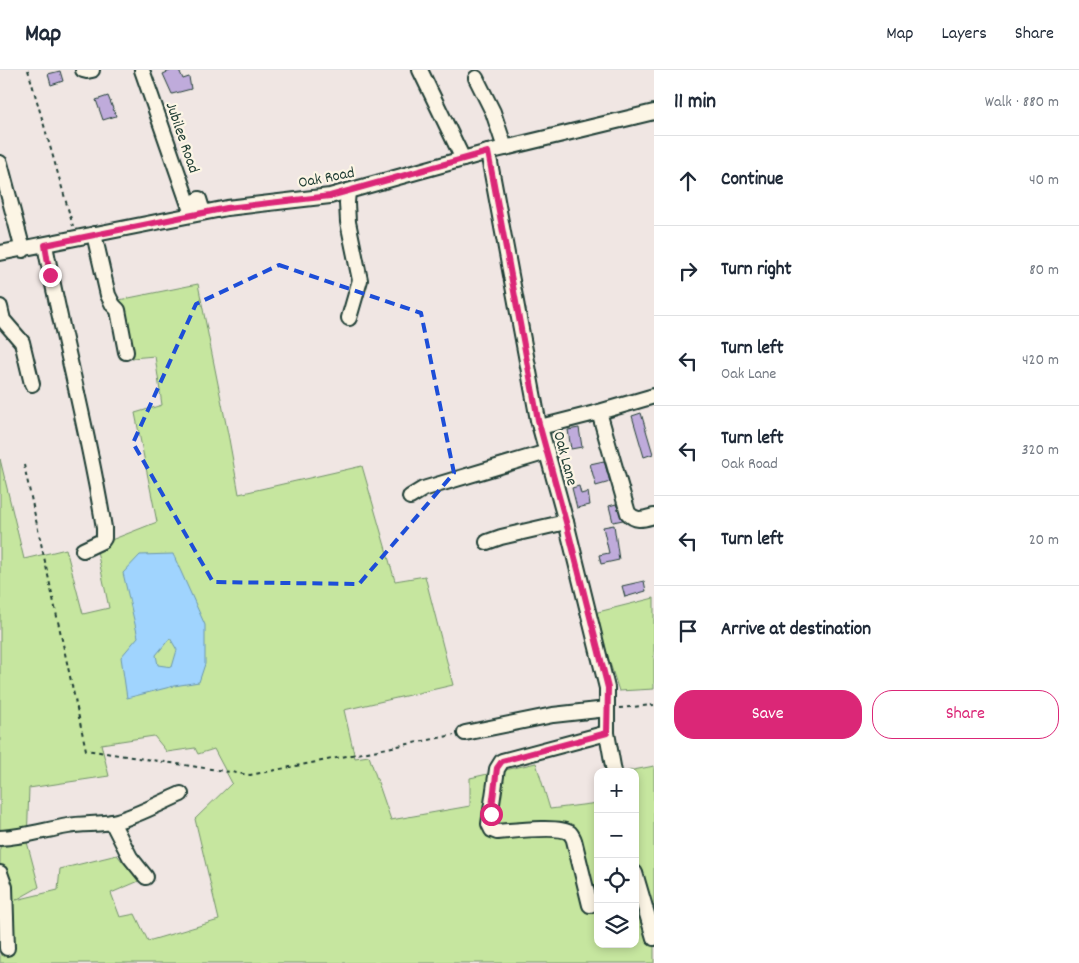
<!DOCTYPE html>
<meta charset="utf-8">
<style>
:root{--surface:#fff;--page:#f2f2f3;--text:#1f2937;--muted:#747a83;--line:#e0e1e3;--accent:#db2777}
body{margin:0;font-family:Dekko,sans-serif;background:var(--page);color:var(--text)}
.controls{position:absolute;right:15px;bottom:15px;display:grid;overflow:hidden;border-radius:10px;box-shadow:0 2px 8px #0003}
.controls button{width:45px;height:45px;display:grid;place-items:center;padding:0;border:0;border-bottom:1px solid var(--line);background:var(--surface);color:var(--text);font:25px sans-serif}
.stop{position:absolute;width:15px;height:15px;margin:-11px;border:4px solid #db2777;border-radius:50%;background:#fff}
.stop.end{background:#db2777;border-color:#fff;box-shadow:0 1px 5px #0008}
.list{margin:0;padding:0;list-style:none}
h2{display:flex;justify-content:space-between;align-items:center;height:65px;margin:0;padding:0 20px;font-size:21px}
h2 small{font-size:16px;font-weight:400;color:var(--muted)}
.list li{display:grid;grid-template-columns:32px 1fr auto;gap:15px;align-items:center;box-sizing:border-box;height:90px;padding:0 20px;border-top:1px solid var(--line)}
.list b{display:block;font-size:19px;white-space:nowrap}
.list p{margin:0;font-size:16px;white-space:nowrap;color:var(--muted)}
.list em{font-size:16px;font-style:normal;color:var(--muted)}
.actions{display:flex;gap:10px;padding:15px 20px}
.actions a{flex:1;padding:11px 0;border:1px solid var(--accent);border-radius:20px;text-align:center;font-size:18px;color:var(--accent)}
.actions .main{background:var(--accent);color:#fff}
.icon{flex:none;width:28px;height:28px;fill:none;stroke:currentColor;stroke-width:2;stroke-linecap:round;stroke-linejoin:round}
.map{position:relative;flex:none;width:654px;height:893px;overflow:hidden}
header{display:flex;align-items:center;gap:30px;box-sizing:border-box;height:70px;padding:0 25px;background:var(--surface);border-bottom:1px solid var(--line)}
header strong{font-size:24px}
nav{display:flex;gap:28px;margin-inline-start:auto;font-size:18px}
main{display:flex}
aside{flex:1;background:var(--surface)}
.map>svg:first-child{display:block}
.green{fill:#c6e69f;stroke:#72926a;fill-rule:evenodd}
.water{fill:#a0d4fe;stroke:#6c98ad;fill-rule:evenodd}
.building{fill:#bfabdb;stroke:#1f3d34}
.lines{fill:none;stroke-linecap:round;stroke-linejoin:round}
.minor-casing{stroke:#1f3d34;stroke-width:18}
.path{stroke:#1f3d34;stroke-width:2;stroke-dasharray:4 4;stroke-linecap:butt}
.minor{stroke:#fcf5e5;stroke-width:14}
.route{stroke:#db2777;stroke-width:6}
.marked{fill:none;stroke:#1d4ed8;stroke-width:4;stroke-dasharray:10 6;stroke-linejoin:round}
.labels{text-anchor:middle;stroke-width:4.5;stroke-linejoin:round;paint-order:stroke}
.street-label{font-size:16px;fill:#1f3d34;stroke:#fcf5e5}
</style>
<header>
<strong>Map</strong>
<nav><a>Map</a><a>Layers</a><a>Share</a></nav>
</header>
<main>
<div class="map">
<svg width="654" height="893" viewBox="0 0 654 893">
<rect width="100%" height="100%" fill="#f0e6e3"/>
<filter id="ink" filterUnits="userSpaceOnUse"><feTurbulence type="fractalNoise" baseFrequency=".02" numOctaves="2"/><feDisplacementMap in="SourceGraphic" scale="10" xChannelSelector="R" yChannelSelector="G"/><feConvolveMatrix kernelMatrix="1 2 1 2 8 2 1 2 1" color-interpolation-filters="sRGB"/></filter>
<g filter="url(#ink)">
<g class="green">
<path d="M198,214L229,369L239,424L362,396L395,511L425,506L453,615L344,640L355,688L369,686L391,750L470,736V708L536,693L550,739L598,733V874H635V702H623L654,696V893H0V389L24,489L66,479L83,544L109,538L96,476L157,452L135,343L162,335L155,286L120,289L109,232ZM154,666L167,682L195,678L198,684L214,679L232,713L195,749L219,850L148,871L135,844L120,847L111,823L139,811L117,785L60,799L58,820L16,830L39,817L27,772L29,718L109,706L101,674Z"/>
<polygon points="654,528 654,619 619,621 594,543"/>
</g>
<path class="water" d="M173,484L205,555V594L199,612L174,616L127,628L121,587L138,567L123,503L140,485ZM170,568L177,580L172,597L158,595L156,585Z"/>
<g class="building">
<polygon points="172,0 179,0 183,9 189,7 191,19 172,24 163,4"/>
<polygon points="60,1 63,11 51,15 48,4"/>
<polygon points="108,26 116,46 103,50 96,30"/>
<polygon points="641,343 653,384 644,387 632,346"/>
<polygon points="579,358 582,377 571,379 568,360"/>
<polygon points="604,391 610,412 596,416 590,394"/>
<polygon points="579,416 581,424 588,422 590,435 577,438 572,418"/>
<polygon points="616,434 623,450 613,452 609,436"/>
<polygon points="614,455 619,490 601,494 599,485 609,483 603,457"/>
<polygon points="644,511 646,521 625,527 622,516"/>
</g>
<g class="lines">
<g class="minor-casing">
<g id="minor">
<polyline points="83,0 87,1 92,0"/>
<polyline points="142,0 192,144"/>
<polyline points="420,0 463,89"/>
<polyline points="476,8 493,42 505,78"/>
<polyline points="488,82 538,350 566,452 607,618 607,663 614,702"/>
<polyline points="0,93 23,180"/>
<polyline points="348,121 347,133 348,152 360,210 349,248"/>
<polyline points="199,129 203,142"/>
<polyline points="94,164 108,225 113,235 118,240 126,282"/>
<path d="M45,175C63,270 89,363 104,458V468L102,471L83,480"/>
<polyline points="0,183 227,138 330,126 488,82 654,42"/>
<polyline points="0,237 3,250 22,272 32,314"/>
<path d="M599,342L628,443C636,452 643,449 654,446"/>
<polyline points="540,357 599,342 654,326"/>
<polyline points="410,427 423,419 547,382"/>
<polyline points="487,472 501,467 566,452"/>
<polyline points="465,663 553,645 607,639"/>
<polyline points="112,752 130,787 146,807"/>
<path d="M0,768C23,767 45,760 68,756C84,753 101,755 117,751C139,745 160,733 181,724"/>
<polyline points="0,803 5,817 7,878"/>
<polyline points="635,803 654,868"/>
<path d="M590,835L574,770C574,769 571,764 570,763C560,755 511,761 497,762L492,760L489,754L497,699L502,691L607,663"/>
</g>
</g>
<g class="path">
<polyline points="28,0 73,156"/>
<polyline points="24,395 86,680 250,705 454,665"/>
<polyline points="619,638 654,635"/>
</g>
<use href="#minor" class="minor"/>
</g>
</g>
<g class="lines" filter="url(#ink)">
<polyline class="route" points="50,205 45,175 227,138 330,126 488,82 538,350 566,452 608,618 607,663 502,691 497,698 491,744"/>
</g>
<path class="marked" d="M279,195L421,243L454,403L359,514L213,512L133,373L196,234Z"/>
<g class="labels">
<g class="street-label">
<text transform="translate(184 67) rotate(71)" y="6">Jubilee Road</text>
<text transform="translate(326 106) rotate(-11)" y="6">Oak Road</text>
<text transform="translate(567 388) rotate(75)" y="6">Oak Lane</text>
</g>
</g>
</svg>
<div class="controls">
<button>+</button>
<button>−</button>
<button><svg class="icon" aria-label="locate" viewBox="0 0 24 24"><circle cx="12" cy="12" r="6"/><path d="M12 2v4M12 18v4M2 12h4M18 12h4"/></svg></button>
<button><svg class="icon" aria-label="layers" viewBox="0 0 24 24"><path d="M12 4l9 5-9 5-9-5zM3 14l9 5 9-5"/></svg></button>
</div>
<div class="stop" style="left:491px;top:744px"></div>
<div class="stop end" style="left:50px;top:205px"></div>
</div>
<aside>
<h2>11 min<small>Walk · 880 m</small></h2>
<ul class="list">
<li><svg class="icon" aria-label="ahead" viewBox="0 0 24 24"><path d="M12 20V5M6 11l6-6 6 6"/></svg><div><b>Continue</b></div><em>40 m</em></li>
<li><svg class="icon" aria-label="right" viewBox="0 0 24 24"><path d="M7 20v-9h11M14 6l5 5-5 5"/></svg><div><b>Turn right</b></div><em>80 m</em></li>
<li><svg class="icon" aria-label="left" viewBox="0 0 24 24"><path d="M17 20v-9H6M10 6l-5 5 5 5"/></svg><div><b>Turn left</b><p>Oak Lane</p></div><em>420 m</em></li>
<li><svg class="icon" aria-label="left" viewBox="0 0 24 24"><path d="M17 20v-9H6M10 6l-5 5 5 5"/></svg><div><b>Turn left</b><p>Oak Road</p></div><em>320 m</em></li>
<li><svg class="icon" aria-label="left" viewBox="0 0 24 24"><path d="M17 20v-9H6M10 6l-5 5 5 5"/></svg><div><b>Turn left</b></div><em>20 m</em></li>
<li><svg class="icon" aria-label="arrive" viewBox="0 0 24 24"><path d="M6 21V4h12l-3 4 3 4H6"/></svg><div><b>Arrive at destination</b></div></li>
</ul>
<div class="actions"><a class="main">Save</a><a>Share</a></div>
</aside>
</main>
